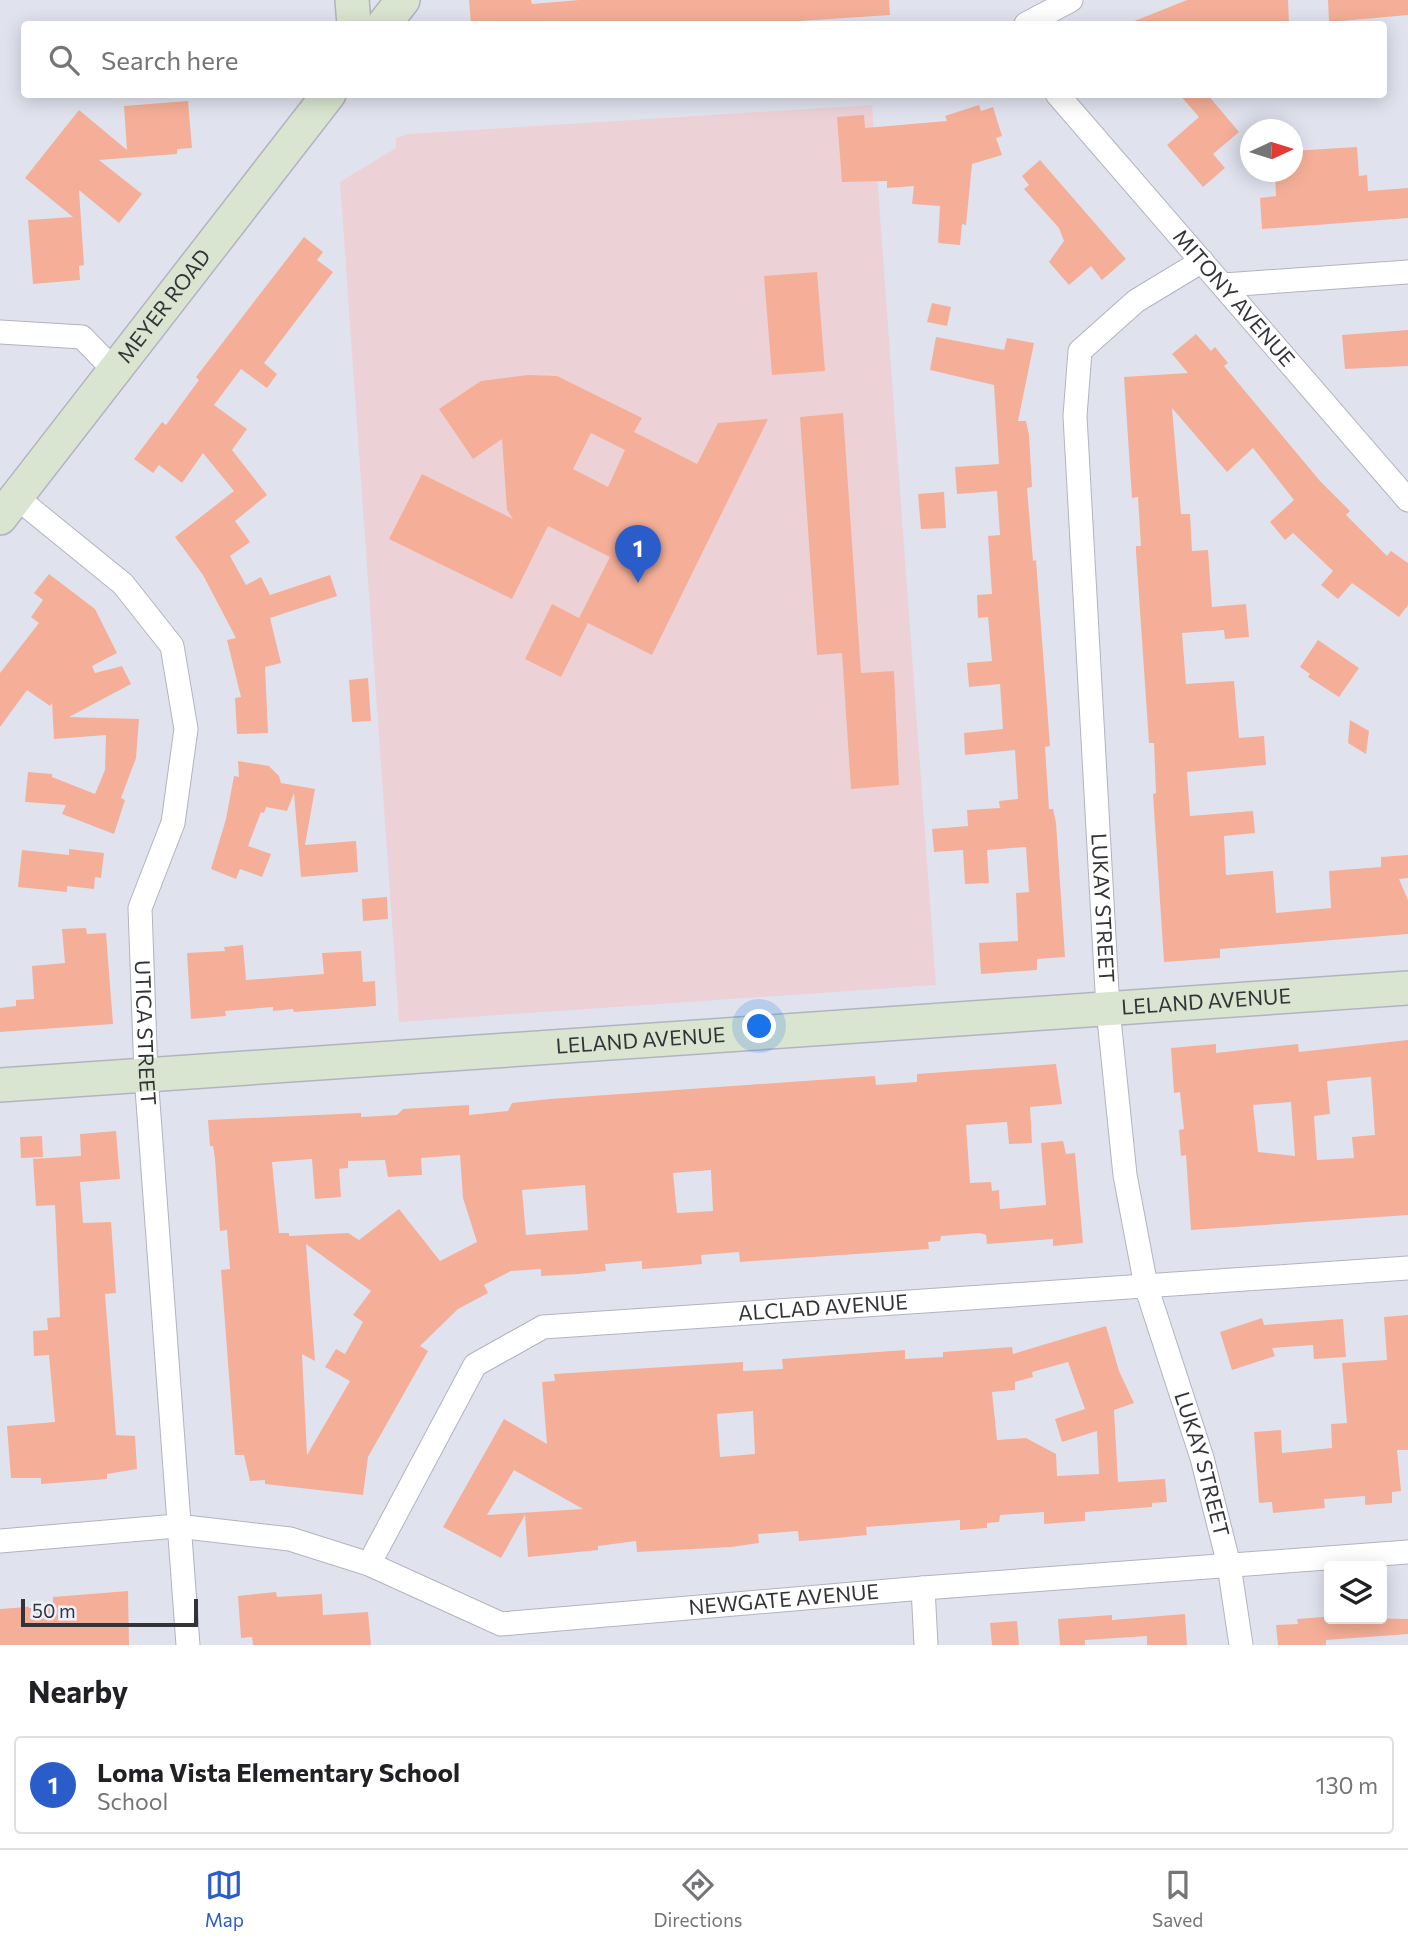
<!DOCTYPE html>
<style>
:root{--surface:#fff;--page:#f2f2f2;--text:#202124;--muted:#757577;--line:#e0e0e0;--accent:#2a5cca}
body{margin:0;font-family:Commissioner,sans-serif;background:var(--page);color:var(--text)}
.controls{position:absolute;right:21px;bottom:21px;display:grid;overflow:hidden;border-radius:7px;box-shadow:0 4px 18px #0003}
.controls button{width:63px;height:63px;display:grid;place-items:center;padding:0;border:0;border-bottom:2px solid var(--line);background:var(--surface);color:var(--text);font:35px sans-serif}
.compass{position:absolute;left:1240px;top:119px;width:63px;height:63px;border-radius:50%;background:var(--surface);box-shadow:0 4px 18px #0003;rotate:86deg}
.scale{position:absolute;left:21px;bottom:18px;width:177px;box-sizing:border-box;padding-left:7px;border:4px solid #333438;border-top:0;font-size:19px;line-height:24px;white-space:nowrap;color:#333438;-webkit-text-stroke:5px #edf0fc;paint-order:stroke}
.you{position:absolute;left:760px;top:1027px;width:24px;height:24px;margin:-18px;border:5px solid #fff;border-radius:50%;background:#1a73e8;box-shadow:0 0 0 10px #1a73e833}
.badge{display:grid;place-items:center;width:46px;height:46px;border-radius:50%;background:var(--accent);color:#fff;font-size:23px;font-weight:700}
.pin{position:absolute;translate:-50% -58px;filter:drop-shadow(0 2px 4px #0008)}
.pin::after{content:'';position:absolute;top:37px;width:24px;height:21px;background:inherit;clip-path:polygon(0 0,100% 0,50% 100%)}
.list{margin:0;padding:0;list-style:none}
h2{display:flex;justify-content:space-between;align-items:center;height:91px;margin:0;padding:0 28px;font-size:30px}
h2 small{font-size:23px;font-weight:400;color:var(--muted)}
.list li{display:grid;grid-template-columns:46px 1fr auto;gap:21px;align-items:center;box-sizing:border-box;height:98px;margin:0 14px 14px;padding:0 14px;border:2px solid var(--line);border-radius:7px}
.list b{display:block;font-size:26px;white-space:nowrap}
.list p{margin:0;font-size:23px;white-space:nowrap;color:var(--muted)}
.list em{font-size:23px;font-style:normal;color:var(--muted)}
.icon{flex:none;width:38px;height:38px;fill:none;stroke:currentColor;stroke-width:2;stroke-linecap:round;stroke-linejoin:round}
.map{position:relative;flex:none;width:1408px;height:1645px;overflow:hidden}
.search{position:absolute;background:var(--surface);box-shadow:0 4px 18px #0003;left:21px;right:21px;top:21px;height:77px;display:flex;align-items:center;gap:18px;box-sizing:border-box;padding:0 24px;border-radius:7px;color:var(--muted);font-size:26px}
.sheet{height:203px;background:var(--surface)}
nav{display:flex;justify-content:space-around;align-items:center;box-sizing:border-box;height:98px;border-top:2px solid var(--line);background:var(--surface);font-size:19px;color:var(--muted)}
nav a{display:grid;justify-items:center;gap:4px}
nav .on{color:var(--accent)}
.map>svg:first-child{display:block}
.education{fill:#ecd2d6}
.building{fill:#f5af98;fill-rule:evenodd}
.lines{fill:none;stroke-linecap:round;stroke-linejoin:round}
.street-casing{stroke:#b1b4bf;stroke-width:25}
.secondary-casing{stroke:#b1b4bf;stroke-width:36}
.street{stroke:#fff;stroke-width:23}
.secondary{stroke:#dae5d1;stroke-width:33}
.labels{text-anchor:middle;stroke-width:6;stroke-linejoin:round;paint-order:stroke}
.street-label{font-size:21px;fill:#333438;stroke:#edf0fc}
</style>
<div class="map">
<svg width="1408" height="1645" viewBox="0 0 1408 1645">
<rect width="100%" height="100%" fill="#e0e3ee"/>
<polygon class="education" points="872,105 936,985 399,1022 340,182 396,148 396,138 408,134"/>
<g class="building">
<polygon points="469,0 531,0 532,4 579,0 889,0 890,15 753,24 471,24"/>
<polygon points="1187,0 1288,0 1289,24 1127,24"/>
<polygon points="1328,0 1408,0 1408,15 1329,22"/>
<polygon points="1179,94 1207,94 1239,132 1213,154 1225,168 1203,187 1167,145 1199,117"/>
<polygon points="188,101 192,148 177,149 177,154 99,160 142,194 119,223 79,190 84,265 79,266 80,280 33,284 28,220 73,217 25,178 79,110 127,150 124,106"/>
<polygon points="979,105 981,111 993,107 1002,136 996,138 1002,155 972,164 966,225 962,224 960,245 938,243 940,206 912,204 914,186 887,188 887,181 842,182 837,117 864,115 865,128 947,121 945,116"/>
<polygon points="1357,147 1359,176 1367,175 1368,191 1408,188 1408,218 1262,229 1260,198 1276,196 1275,172 1292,172 1292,151"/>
<polygon points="1040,160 1126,259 1102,280 1091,266 1069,285 1049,262 1064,241 1059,228 1024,189 1029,185 1022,176"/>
<polygon points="304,237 323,252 317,260 333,272 264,363 277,374 267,388 241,369 214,405 247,429 232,450 267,495 235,521 250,542 230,556 246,585 261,577 270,595 330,575 337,596 270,618 281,663 265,667 268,733 237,734 235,698 241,697 227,640 236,638 203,575 175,537 234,491 203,453 182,483 159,465 153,473 134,459 162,422 166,425 199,380 196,377"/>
<polygon points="817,272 825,371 772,375 764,276"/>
<polygon points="932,303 951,307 947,326 927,322"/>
<polygon points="1408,330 1408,366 1345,369 1342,335"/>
<polygon points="1196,334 1211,351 1215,347 1228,363 1224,366 1320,481 1350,511 1346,515 1387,556 1391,551 1408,563 1408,605 1399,617 1352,583 1338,599 1321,585 1333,571 1293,533 1285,540 1270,522 1294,500 1253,448 1227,472 1172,408 1181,514 1190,514 1192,551 1208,550 1212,607 1246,604 1249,637 1225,639 1224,630 1182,633 1186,684 1234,681 1239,738 1264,736 1266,765 1187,772 1190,816 1253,811 1255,833 1224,836 1226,875 1273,871 1276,913 1331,908 1329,871 1381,867 1381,857 1408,855 1408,878 1399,879 1408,900 1408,934 1220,949 1220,958 1164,962 1153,794 1156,793 1154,743 1149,743 1136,552 1136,546 1141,546 1138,497 1132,498 1124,377 1188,373 1172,354"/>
<polygon points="936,337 1004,350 1007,338 1034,343 1018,421 1026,421 1029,435 1032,487 1027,488 1033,561 1036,560 1050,746 1045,747 1049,809 1053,809 1056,823 1065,957 1037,959 1037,970 981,974 979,943 1018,941 1016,893 1029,892 1026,847 987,850 989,883 965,884 963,850 934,852 932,829 968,826 967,810 1000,808 999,801 1018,799 1015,750 965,755 964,733 1003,729 1000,684 969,687 967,663 992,661 988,617 978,618 977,595 992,594 988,536 1000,535 997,491 957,494 955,467 999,464 994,385 930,370"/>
<path d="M528,375L557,376L642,418L634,432L697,464L718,423L768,419L652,655L588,623L561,677L525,659L552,604L579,618L610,557L548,526L512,599L389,539L422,474L513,519L507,510L502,439L473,459L439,409L481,381ZM591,433L625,450L608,487L573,469Z"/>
<polygon points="843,413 861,673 894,671 899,785 851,789 842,653 817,655 800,417"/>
<polygon points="944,492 946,528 921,529 918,494"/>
<polygon points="49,574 95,609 117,653 92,666 95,673 122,666 131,684 69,717 139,719 136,758 121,798 125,800 114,834 62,814 66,805 25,802 28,772 52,774 52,777 95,794 105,770 106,735 54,739 52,703 50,706 27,690 0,727 0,673 39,623 31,617 43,600 34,593"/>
<polygon points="1318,640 1359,668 1339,697 1308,677 1310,674 1300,667"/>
<polygon points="368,678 371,721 352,722 349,680"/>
<polygon points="1350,720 1369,731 1366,754 1348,743"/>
<polygon points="238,761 269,766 279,776 281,783 315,789 305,845 356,841 358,872 301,877 294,793 287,811 266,807 264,813 261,812 248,846 271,854 262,877 240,869 236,879 211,869 226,819 234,776 239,777"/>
<polygon points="69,849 104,853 101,878 95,877 94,889 67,886 67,892 18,887 22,850 69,855"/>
<polygon points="387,897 388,919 363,921 362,899"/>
<polygon points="86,928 87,934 106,933 113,1024 0,1032 0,1008 16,1006 16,1000 34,999 32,966 65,963 62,929"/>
<polygon points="243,945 246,980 324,974 322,953 361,951 363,982 375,981 376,1006 294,1012 293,1009 273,1011 273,1007 225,1011 226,1016 191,1019 187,953 225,951 224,947"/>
<path d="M1408,1040V1215L1191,1230L1186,1155L1181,1156L1179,1130L1184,1129L1180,1092L1174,1093L1171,1048L1216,1044V1053L1298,1044L1299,1052ZM1371,1077L1375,1135L1352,1137L1354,1158L1317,1160L1314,1116L1330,1114L1327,1081ZM1291,1102L1295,1156L1258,1152L1253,1105Z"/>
<path d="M1056,1064L1062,1104L1030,1107L1032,1143L1009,1144L1007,1122L966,1125L970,1183L991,1182L992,1191L999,1190L1000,1209L1046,1205L1041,1143L1063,1141L1066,1154L1075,1153L1083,1243L1053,1246V1239L987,1244L986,1235L980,1233L941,1236L940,1241L928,1242L929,1249L740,1262L739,1252L701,1255L702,1264L670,1267L642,1269V1261L605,1264L606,1271L579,1274L541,1276V1269L511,1271L484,1285L488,1293L458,1309L420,1346L428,1351L368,1457L363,1495L265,1484V1480L250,1481L244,1455H235L221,1270L230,1269L227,1230L220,1231L215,1159L213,1146H210L208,1120L361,1113V1117L397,1115L403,1109L469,1105V1115L508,1111L512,1103L550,1099L875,1076L876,1085L917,1082V1074ZM460,1155L463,1198L477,1242L440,1261L399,1209L359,1240L348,1233L289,1236V1233H279L272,1162L312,1159L315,1199L341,1197L339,1169L348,1168V1161L385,1160L388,1177L422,1175L421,1158ZM711,1170L713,1211L677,1213L673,1173ZM585,1185L588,1230L526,1235L522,1190ZM306,1244L371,1291L353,1315L363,1322L345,1354L336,1349L325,1367L350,1381L307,1455L302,1354L315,1361Z"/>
<polygon points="116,1131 120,1179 80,1182 83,1223 111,1222 116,1293 105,1294 116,1435 135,1436 137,1469 107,1474 107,1479 68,1482 41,1484 41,1478 11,1478 7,1426 55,1422 49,1355 34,1356 33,1331 48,1330 47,1318 60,1317 55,1205 36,1206 33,1159 81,1156 80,1134"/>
<polygon points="42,1136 43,1157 21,1158 20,1137"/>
<polygon points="1408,1315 1408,1450 1397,1450 1401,1491 1392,1492 1392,1503 1365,1505 1365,1496 1324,1499 1325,1508 1273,1513 1272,1502 1259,1503 1254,1432 1281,1430 1282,1453 1332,1448 1331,1424 1347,1423 1342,1363 1387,1360 1384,1317"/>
<polygon points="1262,1318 1264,1325 1343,1319 1346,1357 1314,1359 1313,1345 1272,1348 1275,1356 1232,1370 1220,1332"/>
<path d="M1106,1326L1119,1371L1134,1403L1114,1410L1118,1482L1165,1479L1167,1502L1152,1503V1507L1085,1512V1521L1044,1524V1512L1000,1515L999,1522L987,1523V1528L960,1530V1520L866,1527L867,1535L826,1539L799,1541L798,1531L758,1534L759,1543L731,1547L637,1552L636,1541L598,1546V1550L528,1557L525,1515L501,1558L443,1527L504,1419L547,1444L542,1382L555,1381L554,1374L743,1362V1371L783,1369L782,1359L905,1350V1359L943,1357V1352L1012,1347L1013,1354ZM1068,1362L1085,1409L1055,1419L1062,1442L1097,1431L1099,1474L1057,1476L1056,1454L1026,1438L997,1440L992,1392L1015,1390V1382L1033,1377L1032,1372ZM753,1411L755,1454L720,1457L717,1414ZM514,1470L583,1509L487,1515Z"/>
<polygon points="128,1591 129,1645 0,1645 0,1609 53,1605 53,1597"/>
<polygon points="276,1592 277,1597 322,1594 323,1615 368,1612 371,1645 253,1645 252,1637 241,1638 238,1596"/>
<polygon points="1185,1614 1187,1645 1147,1645 1147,1636 1085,1640 1085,1645 1060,1645 1058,1619 1112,1615 1112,1620"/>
<polygon points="1324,1617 1408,1619 1408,1634 1326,1640 1326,1645 1278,1645 1276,1625 1298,1624 1297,1619"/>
<polygon points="1017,1621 1019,1645 992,1645 990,1623"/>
</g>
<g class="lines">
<g class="street-casing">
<g id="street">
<polyline points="1026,24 1071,0"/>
<path id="s1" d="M1057,94L1408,500"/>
<path id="s2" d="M1202,261L1136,301L1080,351L1075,416L1108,1009L1125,1175L1146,1286L1202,1458L1229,1565L1241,1645"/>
<polyline points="1224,285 1408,272"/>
<polyline points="0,332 82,337 114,370"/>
<path id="s3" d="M16,497L123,584L172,646L186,729L173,823L140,908L146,1075L188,1645"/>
<path id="s4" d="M0,1541L177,1526L290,1539L369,1564L501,1624L923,1588L1408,1552"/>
<path id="s5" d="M369,1564L475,1365L543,1327L1408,1268"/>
<polyline points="923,1588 926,1645"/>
</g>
</g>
<g class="secondary-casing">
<g id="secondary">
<polyline points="352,0 354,24"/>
<polyline points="384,24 403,0"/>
<path id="s6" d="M0,518L329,94"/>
<path id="s7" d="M0,1085L1408,988"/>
</g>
</g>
<use href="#street" class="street"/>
<use href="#secondary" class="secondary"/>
</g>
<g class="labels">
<g class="street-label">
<text dy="7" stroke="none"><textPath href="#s1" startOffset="270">MITONY AVENUE</textPath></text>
<text dy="7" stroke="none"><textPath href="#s6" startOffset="268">MEYER ROAD</textPath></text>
<text dy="7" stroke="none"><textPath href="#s2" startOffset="710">LUKAY STREET</textPath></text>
<text dy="7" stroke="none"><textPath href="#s7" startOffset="1209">LELAND AVENUE</textPath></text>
<text dy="7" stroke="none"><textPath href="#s3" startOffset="612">UTICA STREET</textPath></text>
<text dy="7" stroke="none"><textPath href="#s7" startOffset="642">LELAND AVENUE</textPath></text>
<text dy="7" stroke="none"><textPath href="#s5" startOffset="584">ALCLAD AVENUE</textPath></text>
<text dy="7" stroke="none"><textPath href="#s2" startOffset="1278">LUKAY STREET</textPath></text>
<text dy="7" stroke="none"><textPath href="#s4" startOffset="803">NEWGATE AVENUE</textPath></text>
</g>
</g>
</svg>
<div class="controls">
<button><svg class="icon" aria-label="layers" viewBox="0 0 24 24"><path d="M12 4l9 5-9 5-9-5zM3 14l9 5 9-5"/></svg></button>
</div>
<svg class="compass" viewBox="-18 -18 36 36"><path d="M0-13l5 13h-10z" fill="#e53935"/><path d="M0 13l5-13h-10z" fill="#757577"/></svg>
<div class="scale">50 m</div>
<div class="you"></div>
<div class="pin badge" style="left:638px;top:583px">1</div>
<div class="search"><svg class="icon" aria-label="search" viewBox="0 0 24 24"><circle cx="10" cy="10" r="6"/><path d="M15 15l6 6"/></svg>Search here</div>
</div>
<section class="sheet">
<h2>Nearby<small></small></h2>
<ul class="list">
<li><span class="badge">1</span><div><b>Loma Vista Elementary School</b><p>School</p></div><em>130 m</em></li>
</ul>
</section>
<nav>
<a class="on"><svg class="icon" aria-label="map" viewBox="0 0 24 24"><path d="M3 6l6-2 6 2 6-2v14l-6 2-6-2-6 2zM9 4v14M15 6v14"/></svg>Map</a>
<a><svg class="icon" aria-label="directions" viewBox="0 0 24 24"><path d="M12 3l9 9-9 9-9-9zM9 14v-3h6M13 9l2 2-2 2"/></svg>Directions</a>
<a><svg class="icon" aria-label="saved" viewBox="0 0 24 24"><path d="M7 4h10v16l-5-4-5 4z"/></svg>Saved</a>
</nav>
